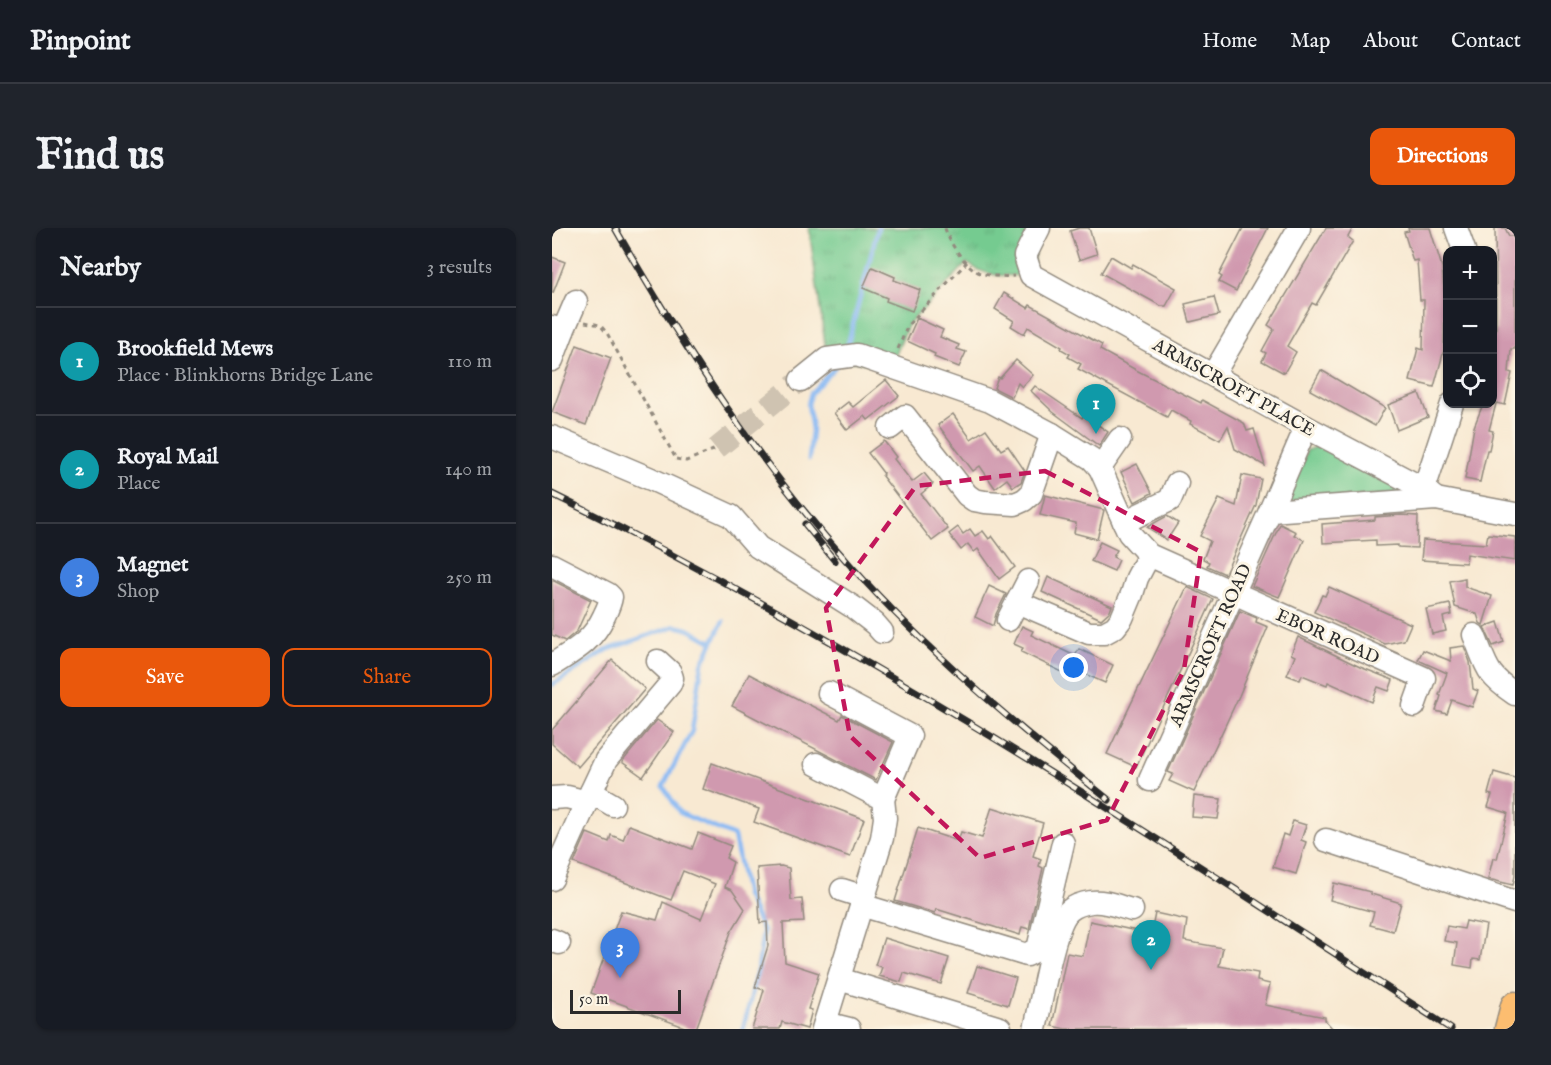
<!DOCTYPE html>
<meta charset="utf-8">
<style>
:root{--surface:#171b24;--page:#20242c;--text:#f1f3f6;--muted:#9ea1a6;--line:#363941;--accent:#ea580c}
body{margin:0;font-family:"IM FELL English",serif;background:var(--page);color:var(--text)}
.controls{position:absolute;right:18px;top:18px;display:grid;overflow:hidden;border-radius:12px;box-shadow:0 2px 4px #0004}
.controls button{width:54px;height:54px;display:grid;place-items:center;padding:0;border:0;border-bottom:2px solid var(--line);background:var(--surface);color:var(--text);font:30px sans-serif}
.scale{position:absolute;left:18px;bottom:15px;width:111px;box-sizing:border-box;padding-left:6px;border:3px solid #2b2b2b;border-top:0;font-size:16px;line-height:21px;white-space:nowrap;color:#2b2b2b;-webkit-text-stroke:4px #fcf5e5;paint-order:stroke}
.you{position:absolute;left:522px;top:440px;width:21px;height:21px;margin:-15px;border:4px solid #fff;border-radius:50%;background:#1a73e8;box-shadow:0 0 0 9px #1a73e833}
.badge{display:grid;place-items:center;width:39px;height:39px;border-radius:50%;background:var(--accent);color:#fff;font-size:20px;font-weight:700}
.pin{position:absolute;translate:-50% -50px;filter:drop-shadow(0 2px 3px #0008)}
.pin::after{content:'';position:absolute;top:32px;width:21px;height:18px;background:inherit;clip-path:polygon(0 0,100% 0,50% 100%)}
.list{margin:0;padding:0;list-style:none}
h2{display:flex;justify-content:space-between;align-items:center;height:78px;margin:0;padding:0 24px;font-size:26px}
h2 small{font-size:20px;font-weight:400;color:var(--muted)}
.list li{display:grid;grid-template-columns:39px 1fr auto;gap:18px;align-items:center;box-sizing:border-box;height:108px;padding:0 24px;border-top:2px solid var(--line)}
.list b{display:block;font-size:22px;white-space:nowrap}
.list p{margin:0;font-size:20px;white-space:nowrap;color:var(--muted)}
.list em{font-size:20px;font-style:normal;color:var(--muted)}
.actions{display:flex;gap:12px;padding:18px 24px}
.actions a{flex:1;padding:14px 0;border:2px solid var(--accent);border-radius:12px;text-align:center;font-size:21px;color:var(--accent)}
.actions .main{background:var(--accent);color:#fff}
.icon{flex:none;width:33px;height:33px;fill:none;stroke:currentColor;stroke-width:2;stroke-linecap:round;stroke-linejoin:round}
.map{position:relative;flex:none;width:963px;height:801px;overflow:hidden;border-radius:12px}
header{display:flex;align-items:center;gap:36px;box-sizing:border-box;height:84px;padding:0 30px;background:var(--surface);border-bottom:2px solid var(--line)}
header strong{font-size:28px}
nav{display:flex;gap:33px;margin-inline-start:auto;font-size:21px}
.intro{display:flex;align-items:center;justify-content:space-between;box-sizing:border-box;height:144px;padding:0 36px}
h1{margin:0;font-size:42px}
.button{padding:15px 27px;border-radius:12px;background:var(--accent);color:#fff;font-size:21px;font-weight:700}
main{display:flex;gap:36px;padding:0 36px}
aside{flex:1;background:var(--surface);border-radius:12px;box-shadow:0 2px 4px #0004}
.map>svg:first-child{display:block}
.grass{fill:#75cb90;stroke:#507b5e;stroke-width:1.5}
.park{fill:url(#park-tufts);stroke:#507b5e;stroke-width:1.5}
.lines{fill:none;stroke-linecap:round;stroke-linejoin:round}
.stream{stroke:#88b9f4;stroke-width:4.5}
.building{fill:#d099af}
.minor-tunnel{stroke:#cfc3b1;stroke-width:22;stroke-dasharray:22 11;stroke-linecap:butt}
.minor-casing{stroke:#928a7e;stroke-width:25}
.major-casing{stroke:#928a7e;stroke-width:31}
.path{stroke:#928a7e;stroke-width:3;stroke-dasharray:4.5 4.5;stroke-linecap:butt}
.minor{stroke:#fff;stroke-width:22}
.major{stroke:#fcbd6f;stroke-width:28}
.rail-casing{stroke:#2b2b2b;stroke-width:7}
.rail{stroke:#fcf5e5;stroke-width:4.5;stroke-dasharray:14;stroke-linecap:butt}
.marked{fill:none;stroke:#c2185b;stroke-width:4.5;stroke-dasharray:12 8;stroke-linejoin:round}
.labels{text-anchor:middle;stroke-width:6;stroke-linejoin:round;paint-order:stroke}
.street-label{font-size:18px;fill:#2b2b2b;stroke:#fcf5e5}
</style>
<header>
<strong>Pinpoint</strong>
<nav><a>Home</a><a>Map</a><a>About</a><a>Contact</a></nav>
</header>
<div class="intro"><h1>Find us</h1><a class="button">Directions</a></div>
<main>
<aside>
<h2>Nearby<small>3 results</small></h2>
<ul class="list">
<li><span class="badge" style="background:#0f9aa8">1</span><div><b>Brookfield Mews</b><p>Place · Blinkhorns Bridge Lane</p></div><em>110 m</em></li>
<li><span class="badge" style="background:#0f9aa8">2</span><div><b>Royal Mail</b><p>Place</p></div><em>140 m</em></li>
<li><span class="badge" style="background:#3f7fe0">3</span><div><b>Magnet</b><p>Shop</p></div><em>250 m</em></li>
</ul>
<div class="actions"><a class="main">Save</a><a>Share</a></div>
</aside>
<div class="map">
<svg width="963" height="801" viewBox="0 0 963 801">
<defs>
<pattern id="park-tufts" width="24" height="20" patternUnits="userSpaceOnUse" patternTransform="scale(1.5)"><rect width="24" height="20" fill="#75cb90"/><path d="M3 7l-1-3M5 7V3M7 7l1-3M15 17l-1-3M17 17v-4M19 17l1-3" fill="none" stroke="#65ae7c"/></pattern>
</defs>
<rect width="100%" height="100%" fill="#fcf5e5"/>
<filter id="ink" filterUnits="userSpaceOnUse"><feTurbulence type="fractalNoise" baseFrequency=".0167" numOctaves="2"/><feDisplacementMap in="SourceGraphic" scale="12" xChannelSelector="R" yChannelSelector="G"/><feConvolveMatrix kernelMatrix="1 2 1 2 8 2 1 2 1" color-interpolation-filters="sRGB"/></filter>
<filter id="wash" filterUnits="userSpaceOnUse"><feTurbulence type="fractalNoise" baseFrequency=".008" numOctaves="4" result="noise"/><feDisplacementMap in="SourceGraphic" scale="24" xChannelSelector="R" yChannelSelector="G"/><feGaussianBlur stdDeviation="1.35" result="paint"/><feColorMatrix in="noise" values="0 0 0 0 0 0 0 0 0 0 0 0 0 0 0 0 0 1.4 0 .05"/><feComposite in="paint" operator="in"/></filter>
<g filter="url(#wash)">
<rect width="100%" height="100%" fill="#f8e9d2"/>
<polygon class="grass" points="769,217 849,259 851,266 738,274 735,267 755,222"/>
<path class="park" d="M257,0H487L479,47C454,48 435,50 415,35L356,97L339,138L275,131Z"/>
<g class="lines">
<g class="stream">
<polyline points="294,123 326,0"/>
<polyline points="257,231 260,202 256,176 259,165 283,139"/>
<polyline points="171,393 150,436 140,503 111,558 128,585 182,608 194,667 211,703 206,741 191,801"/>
<polyline points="0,457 55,422 123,398 136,401 160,414"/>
</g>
</g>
<g id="blocks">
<g class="building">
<polygon points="527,0 537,0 545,26 527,32 518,3"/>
<polygon points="691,0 716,0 684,63 667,54 670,49 667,47"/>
<polygon points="774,0 801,0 796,9 801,13 764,77 760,75 735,118 744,124 732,145 710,133 714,125 710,123 722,101 716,97"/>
<polygon points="856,0 878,0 890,39 893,72 892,122 882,159 858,153 866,120 871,122 872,72 868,72 865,32 861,33 852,4 857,3"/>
<polygon points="943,0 953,0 957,8 962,8 963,19 963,121 959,121 957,144 960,145 953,177 940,174 940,114 942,102 944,102 944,78"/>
<polygon points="559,28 579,40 581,36 624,60 614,78 609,78 549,45"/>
<polygon points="0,29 13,34 1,65 0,65"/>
<polygon points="320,39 343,49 342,52 368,62 360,83 334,73 335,70 311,60"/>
<polygon points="452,65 476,80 478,77 550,117 548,122 584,142 649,175 650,172 692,195 695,203 702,201 713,238 683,221 676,198 668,212 638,196 639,193 619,182 615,189 526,141 529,136 516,129 518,126 509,121 510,119 476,99 472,106 459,98 462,93 443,81"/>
<polygon points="662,69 667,87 638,94 633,76"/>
<polygon points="365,90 391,102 388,109 407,117 405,121 414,124 407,139 382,129 383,126 355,113"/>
<polygon points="25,117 59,130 34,197 0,184"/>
<polygon points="464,132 481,147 470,159 466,155 460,169 442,160 446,149 448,150"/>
<polygon points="769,142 833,180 823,198 758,162"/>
<polygon points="334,152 347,168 316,192 313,188 295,202 282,185 296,174 301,179"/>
<polygon points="483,158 530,190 532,187 556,204 547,218 501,184 479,163"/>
<polygon points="867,165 876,189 845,202 836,177"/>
<polygon points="931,176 944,176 937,202 941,203 937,222 935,222 928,254 913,251 922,199"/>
<polygon points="401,186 419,211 434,201 449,222 456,218 473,243 469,254 461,259 455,251 443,260 428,238 421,243 386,197"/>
<polygon points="332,213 344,229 342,231 360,254 372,245 381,256 369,266 396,301 380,313 330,248 332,246 316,225"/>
<polygon points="585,236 600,265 583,274 569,244"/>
<polygon points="690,247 709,251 704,277 673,346 655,338 657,334 651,331 658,313 648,308 667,271 684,278"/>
<polygon points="493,267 552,282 545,311 522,305 524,295 488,287"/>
<polygon points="849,287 866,288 865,320 846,319 846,317 824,318 824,312 771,315 770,296 823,292 823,289"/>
<polygon points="615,288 626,295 615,312 595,299"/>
<polygon points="728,296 744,304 742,307 752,312 727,369 700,358"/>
<polygon points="406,299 411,306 418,301 423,308 431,303 437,311 440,308 463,339 447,351 426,321 422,324 416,316 409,322 397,306"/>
<polygon points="936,306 963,309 963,333 915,326 914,335 869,332 871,312 934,316"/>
<polygon points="548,314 565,322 561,329 567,332 562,343 539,333"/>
<polygon points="496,349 560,378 558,383 549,391 490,364"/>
<polygon points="913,350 913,359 940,368 931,397 928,395 925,386 903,379 898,353"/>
<polygon points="0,352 39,372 25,403 13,413 0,407"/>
<polygon points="437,358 454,366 444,386 441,398 423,389"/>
<polygon points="635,359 661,371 584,539 555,526"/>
<polygon points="777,359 859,396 852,412 833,416 762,384 770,367 773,368"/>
<polygon points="898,376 900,387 891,389 894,403 880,406 874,381"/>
<polygon points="688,383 705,390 704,394 716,399 687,468 642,564 617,553 621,546 616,544"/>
<polygon points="946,394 952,414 941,418 932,399"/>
<polygon points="470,398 481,403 479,407 523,428 527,421 561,437 553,455 513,437 510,444 469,424 471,420 462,416"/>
<polygon points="746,409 808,439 841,452 837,463 826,459 820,474 776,454 775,457 750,447 748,452 735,447 743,428 739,426"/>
<polygon points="912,418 918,434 921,461 926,463 920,479 900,472 895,486 884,483 889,468 887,467 895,445 866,432 871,422 899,433 898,420"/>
<polygon points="60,432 93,461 26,539 0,516 0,502"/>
<polygon points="197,446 287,492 290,487 341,514 324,552 180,478"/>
<polygon points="105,492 122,504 91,549 70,534"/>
<polygon points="160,535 312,591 298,629 202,594 207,581 151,561"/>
<polygon points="942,544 963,550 963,648 961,657 936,651 941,630 945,631 956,585 936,579 940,567 936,566"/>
<polygon points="642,568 669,571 666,591 640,589"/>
<polygon points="440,579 491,595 481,628 489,631 487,638 491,640 477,701 470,699 468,707 384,681 383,685 343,673 366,600 406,613 409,604 430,610"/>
<polygon points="741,593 754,597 749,612 754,614 744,646 721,639 731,606 736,608"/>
<polygon points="77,597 140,621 146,605 179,618 174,630 181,634 173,659 180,662 193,681 179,704 144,801 138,801 39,765 69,683 105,692 111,674 149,691 163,656 131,643 119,672 22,635 35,605 57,614 59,607 71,612"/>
<polygon points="229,638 237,640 239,672 250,671 252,694 231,695 233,734 267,745 256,781 260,782 255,801 230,794 228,801 200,801 212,762 203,759 216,718 215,694 208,695 205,640"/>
<polygon points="782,655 819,664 819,666 849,675 841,703 818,697 822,684 778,672"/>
<polygon points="603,685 635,692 632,713 671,720 667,738 706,745 705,753 718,756 713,777 773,789 773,792 781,801 513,801 500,798 515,725 531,728 538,693 599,706"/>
<polygon points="914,693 934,697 928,732 921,731 920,740 902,737 905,715 892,713 895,698 912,701"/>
<polygon points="332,710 397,730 389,756 352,745 349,754 327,748 330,739 323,737"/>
<polygon points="425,738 464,750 456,777 416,765"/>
</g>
</g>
</g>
<g filter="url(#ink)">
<use href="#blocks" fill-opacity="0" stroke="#928a7e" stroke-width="1.5"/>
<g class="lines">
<polyline class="minor-tunnel" points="164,221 249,152"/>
<g class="minor-casing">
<g id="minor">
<polyline points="487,0 473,28 479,47 754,199 872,261 884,271"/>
<polyline points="904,0 912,22"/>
<polyline points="0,99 11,103 0,132"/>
<polyline points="11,103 24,73"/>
<polyline points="661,147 747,0"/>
<polyline points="249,152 275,131 305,127 438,173 500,206 540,231 548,240 577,305 597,327 872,450 862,478"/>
<polyline points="338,200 353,188 415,267 422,272 433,274 463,276 472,272 479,266 500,206"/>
<polyline points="0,209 99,251 179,288 206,319 301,379 323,396 330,404"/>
<polyline points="548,240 568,211"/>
<polyline points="872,261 900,176"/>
<polyline points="718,283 884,271 963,286"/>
<polyline points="572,294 618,272 625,255"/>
<path d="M0,337L56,366L59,369C58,376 55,382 52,388C40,414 23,422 0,437"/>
<polyline points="465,374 537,405 552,405 563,399 570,390 580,366 585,350 597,327"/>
<polyline points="456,392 476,353"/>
<path d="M922,407C935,438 933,446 963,466"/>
<polyline points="277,465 358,508 331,571"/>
<polyline points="264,536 331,571 333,590 330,610 312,669"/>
<polyline points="598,552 718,283 754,199"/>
<polyline points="39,564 54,532 118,456 120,450 118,444 106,433"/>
<polyline points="0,570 15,569 35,574"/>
<polyline points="774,612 963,674"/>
<polyline points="0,651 39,564 61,577"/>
<polyline points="309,677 475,727 486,721 511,615"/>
<polyline points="0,712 7,715"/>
<polyline points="287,751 448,800"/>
<polyline points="273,795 297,801"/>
<polyline points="271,801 312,669 290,662"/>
<path d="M483,801C489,777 501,695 518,682C523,678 532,675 539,674C552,672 568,679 580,682"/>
</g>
</g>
<g class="major-casing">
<polyline id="major" points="957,801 963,778"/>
</g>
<g class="path">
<path d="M393,0C397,15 413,38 428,45C438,48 452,49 462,48"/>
<polyline points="33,94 48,97 55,105 124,231"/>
<polyline points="346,121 356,97 415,34"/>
<polyline points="124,231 134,233 164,221"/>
</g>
<use href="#minor" class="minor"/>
<use href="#major" class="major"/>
<g class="rail-casing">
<g id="rail">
<path d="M63,0C131,119 207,236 299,338C377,425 466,499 557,572"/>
<path d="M0,266C314,419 607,611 899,801"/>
<polyline points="253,296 283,333"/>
</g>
</g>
<use href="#rail" class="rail"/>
</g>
</g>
<path class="marked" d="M493,243L649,324L632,442L555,592L428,630L298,508L274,380L364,258Z"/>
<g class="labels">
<g class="street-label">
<text transform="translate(682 159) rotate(29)" y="6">ARMSCROFT PLACE</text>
<text transform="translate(776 408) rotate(24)" y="6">EBOR ROAD</text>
<text transform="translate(658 417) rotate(-66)" y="6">ARMSCROFT ROAD</text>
</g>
</g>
</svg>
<div class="controls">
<button>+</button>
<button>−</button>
<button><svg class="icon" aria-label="locate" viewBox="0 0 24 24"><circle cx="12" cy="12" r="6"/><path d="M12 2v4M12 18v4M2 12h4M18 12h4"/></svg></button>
</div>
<div class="scale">50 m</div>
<div class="you"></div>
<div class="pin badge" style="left:544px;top:206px;background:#0f9aa8">1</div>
<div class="pin badge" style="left:599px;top:742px;background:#0f9aa8">2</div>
<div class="pin badge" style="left:68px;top:750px;background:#3f7fe0">3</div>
</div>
</main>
